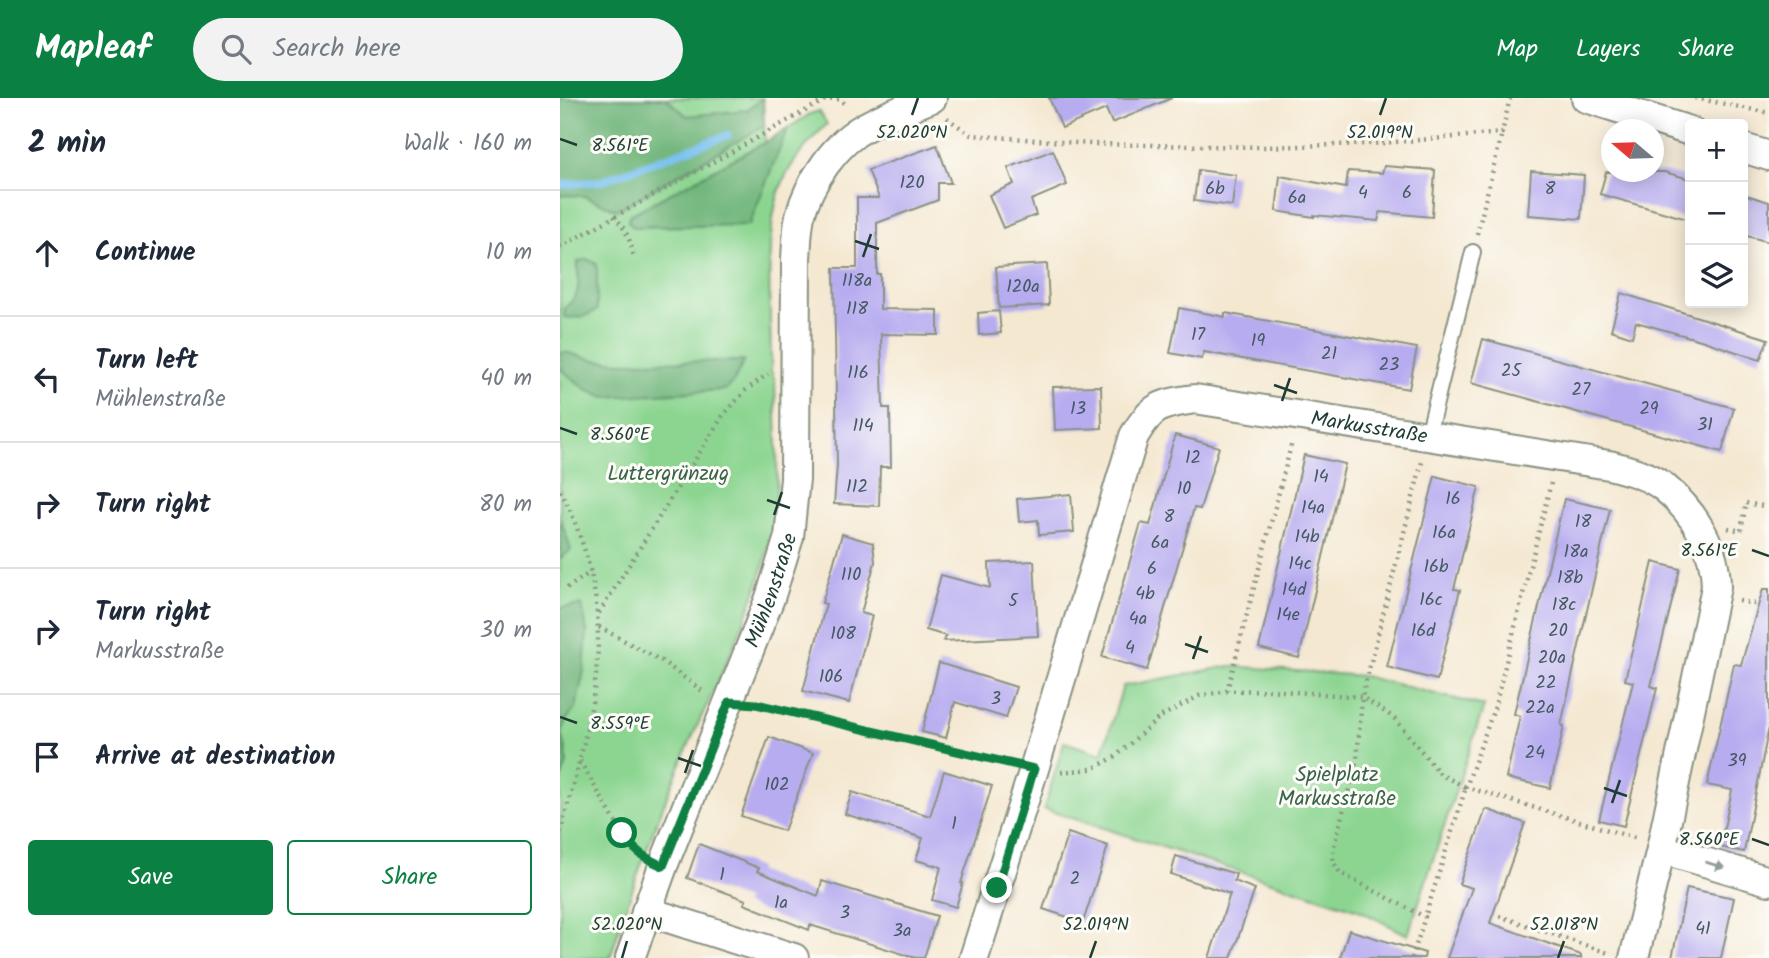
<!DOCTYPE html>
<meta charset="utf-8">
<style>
:root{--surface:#fff;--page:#f2f2f3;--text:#1f2937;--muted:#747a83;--line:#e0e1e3;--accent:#0b8043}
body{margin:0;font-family:Kalam,sans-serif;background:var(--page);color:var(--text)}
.controls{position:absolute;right:21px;top:21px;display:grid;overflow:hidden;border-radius:7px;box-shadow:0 4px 18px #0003}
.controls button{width:63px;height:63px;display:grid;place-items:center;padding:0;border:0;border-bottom:2px solid var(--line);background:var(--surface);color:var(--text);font:35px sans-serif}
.compass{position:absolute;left:1041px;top:21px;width:63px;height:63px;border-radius:50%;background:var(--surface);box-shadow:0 4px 18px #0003;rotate:289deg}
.stop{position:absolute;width:21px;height:21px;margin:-16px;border:5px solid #0b8043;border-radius:50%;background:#fff}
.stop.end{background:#0b8043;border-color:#fff;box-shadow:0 2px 7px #0008}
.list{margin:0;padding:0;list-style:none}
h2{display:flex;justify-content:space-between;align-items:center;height:91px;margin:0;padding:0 28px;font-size:30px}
h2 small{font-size:23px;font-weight:400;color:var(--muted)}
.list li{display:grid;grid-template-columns:46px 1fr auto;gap:21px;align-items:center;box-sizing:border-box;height:126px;padding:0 28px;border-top:2px solid var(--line)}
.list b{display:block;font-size:26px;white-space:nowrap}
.list p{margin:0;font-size:23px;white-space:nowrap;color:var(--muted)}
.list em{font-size:23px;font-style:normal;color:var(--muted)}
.actions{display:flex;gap:14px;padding:21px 28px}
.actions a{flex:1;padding:16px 0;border:2px solid var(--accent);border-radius:7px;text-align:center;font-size:24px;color:var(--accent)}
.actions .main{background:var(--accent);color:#fff}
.icon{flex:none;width:38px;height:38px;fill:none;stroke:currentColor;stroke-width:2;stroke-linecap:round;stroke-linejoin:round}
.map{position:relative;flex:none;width:1209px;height:860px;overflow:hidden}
header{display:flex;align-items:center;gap:42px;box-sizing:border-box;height:98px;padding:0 35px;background:var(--accent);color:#fff}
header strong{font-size:33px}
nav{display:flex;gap:38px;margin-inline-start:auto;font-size:24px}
.search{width:490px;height:63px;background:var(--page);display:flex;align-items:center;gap:18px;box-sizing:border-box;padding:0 24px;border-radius:38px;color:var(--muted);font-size:26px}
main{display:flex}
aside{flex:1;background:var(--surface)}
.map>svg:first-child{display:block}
.green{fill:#8cd591;stroke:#568962;stroke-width:2}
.forest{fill:#71b67b;stroke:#487a58;stroke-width:2}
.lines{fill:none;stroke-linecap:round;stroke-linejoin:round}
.stream{stroke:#78c1f0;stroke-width:8}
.building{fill:#b7acf0}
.lane-casing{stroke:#8a9282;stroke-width:18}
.street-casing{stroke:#8a9282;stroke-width:32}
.path{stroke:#8a9282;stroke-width:4.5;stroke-dasharray:2 5;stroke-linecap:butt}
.lane{stroke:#fff;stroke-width:14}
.street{stroke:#fff;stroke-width:28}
.oneway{fill:#8f9e9a}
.route{stroke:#0b8043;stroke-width:9}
.ticks{fill:none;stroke:#1f3d34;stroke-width:2.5}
.labels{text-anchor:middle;stroke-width:6;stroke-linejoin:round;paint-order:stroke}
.number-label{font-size:18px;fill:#455963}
.street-label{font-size:21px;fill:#1f3d34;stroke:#fdfcf7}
.park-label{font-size:21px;fill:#3a634b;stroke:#fdfcf7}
.ticks-label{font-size:18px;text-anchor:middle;fill:#1f3d34;stroke:#fdfcf7;stroke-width:6;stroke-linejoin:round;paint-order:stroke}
</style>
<header>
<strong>Mapleaf</strong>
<div class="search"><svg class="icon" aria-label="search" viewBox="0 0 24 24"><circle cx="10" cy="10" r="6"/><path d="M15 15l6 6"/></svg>Search here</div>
<nav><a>Map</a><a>Layers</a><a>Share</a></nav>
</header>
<main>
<aside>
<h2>2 min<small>Walk · 160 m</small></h2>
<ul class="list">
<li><svg class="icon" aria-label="ahead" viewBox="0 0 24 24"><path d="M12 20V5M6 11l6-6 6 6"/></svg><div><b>Continue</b></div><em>10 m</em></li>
<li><svg class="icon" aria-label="left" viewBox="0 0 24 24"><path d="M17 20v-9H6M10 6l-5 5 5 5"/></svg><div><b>Turn left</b><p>Mühlenstraße</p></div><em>40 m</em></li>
<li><svg class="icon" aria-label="right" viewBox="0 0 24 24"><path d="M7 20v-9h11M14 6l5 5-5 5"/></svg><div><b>Turn right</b></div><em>80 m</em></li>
<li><svg class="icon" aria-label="right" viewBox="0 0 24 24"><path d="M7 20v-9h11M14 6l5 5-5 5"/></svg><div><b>Turn right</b><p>Markusstraße</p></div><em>30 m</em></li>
<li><svg class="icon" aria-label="arrive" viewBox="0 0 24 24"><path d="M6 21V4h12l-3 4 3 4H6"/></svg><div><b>Arrive at destination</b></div></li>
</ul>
<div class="actions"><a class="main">Save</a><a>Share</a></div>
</aside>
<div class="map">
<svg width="1209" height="860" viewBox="0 0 1209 860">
<rect width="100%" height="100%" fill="#fdfcf7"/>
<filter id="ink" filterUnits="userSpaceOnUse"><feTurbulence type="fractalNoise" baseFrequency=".0143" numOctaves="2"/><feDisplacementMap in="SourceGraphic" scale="14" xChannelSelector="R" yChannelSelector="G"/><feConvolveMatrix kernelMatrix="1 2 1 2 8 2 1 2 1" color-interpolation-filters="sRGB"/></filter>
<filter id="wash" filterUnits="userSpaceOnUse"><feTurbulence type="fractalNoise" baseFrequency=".00686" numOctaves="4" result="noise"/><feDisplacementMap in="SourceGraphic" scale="28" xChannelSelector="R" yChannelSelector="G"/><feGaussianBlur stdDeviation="1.57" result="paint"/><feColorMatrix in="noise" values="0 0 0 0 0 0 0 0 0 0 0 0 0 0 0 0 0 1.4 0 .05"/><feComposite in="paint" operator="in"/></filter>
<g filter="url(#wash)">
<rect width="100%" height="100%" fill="#f4e8d1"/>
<g class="green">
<path d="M0,0H203L205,45L250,16L259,13L267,26C249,44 232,62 222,86C203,130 211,215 211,264V273L215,283C216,334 221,387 211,437C195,516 154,587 123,660C95,725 71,792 50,860H0Z"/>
<polygon points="670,568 803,578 924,608 848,837 799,812 484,711 504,644 542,656 563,588"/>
</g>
<g class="forest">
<polygon points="0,0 106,0 127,18 187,12 203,0 204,28 57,112 24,98 0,97"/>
<polygon points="228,30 189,127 73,129 68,123 70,117 204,45"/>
<path d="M27,161L37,166V212C27,219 17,221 4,219L5,210C24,193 17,186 18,164Z"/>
<polygon points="5,254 35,262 61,264 184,263 174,283 165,292 45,299 26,291 3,273 0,266 0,255"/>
<polygon points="0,419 11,452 0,461"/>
<polygon points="22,507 27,533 24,572 16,610 6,622 2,636 6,651 7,665 0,685 0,510"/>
</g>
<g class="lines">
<polyline class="stream" points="0,87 41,83 168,37"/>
</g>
<g id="blocks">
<g class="building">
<polygon points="489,0 612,0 552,25 546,11 502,30"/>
<polygon points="377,47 391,85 378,85 378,102 317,125 317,176 320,176 320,211 378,212 378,237 321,236 323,310 330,310 331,369 320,369 319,408 274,406 277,367 274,170 297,170 297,100 319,100 308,72"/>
<polygon points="493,52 507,87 471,102 476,117 443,130 429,97 454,86 448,70"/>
<polygon points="824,68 875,72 872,119 820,114 818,123 754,117 754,119 716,113 720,78 786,90 788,73 822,75"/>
<polygon points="638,72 676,77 672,108 634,103"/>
<polygon points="971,73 1024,77 1021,121 968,117"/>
<polygon points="1046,74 1104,74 1130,81 1130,122 1040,96"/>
<polygon points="1183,96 1209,104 1209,144 1183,137"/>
<polygon points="487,166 489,207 439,210 436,169"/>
<polygon points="1061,195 1208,241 1200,262 1144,243 1076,224 1072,239 1051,232"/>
<polygon points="619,210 665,219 665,215 857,250 849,291 644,254 642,261 610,255"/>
<polygon points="439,213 441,235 419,237 418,215"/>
<polygon points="923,241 1174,310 1162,354 911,285"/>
<polygon points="541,288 542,330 495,332 493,289"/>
<polygon points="615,337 659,349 640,411 634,410 587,572 542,559 581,425 590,427"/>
<polygon points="744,357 785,366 739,560 699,550"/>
<polygon points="875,378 919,389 894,491 900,492 877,582 827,569"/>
<polygon points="511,396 514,434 479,437 478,422 459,424 457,401"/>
<polygon points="1004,401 1050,411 1001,627 1004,628 990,690 946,680 960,618 954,616"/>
<polygon points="282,436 313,445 315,464 301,515 312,518 289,605 243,593 266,506 262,505"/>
<polygon points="474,463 478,538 384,543 386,538 366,532 381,477 430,490 429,465"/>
<polygon points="1093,464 1120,471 1091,588 1097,590 1064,728 1039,722 1073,584 1065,582"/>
<polygon points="1203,491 1209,491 1209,629 1184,754 1160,749 1172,692 1147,687 1174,566 1181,567"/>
<polygon points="379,565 456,589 446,620 395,604 386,640 362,634"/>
<polygon points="209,639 253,655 224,733 181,718"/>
<polygon points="384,673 432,688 401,785 403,785 396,809 372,802 381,769 356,762 363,740 285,716 292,694 370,718"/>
<polygon points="926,711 965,725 930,825 1021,857 1021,860 887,860 912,790 899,786"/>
<polygon points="508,735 548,748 523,824 483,811"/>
<polygon points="139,746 199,770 197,773 258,798 262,783 377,818 364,860 356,860 250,827 249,832 184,806 186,802 127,780"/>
<polygon points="616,758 676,776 674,783 695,791 671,860 649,860 670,796 611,776"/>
<polygon points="1127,790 1174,800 1161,860 1112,860"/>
<polygon points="789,832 865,855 864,860 780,860"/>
</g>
</g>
</g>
<g filter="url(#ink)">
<use href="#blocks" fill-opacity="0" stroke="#8a9282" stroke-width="2"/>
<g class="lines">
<g class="lane-casing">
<polyline id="lane" points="868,337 913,154"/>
</g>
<g class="street-casing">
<g id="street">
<polyline points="1026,0 1130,33"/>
<polyline points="1183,50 1209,58"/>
<polyline points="1101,751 1209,783"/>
<polyline points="86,813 234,860"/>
<path id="s1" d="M70,860L103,768L210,500L229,439L235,381L236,161C237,146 237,132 240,118C249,84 276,44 307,28C327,17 350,9 372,0"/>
<path id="s2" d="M414,860L474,671L574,338C592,307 601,306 635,301L1049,367C1068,372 1089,377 1105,390C1135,415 1156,450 1156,489L1101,751L1074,860"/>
</g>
</g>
<g class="path">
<polyline points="1135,0 1209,15"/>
<polyline points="387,20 411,37 530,46 701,49 812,46 942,35 950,0"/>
<path d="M54,118C66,131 71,143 74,160"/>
<polyline points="917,136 942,35"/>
<polyline points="0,149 265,2 280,1 287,8"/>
<polyline points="991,385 935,608 906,689 1078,741"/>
<path d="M0,393C11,410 16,428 23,447C57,549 26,637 0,736"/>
<polyline points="1168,430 1181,433 1186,405 1203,408"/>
<polyline points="7,490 31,474"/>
<polyline points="1179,503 1195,506"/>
<polyline points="39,515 162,319 186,292 208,276"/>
<polyline points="39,529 102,563 145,595"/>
<polyline points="667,593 732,344"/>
<polyline points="194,606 448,666"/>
<polyline points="20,663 62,735 78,756"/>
<polyline points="501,674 532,671 555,659 600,619 639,598 667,593 709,592 802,599 834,620 881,677 906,689 865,819"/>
<polyline points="939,818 1051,856"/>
<polyline points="852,860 865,819 780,775 773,763 774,748 797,661 802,599 862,364"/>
</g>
<use href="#lane" class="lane"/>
<use href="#street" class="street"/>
</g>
<defs><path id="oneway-solid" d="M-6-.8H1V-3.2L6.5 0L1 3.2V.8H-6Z" transform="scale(1.75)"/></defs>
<use class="oneway" href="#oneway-solid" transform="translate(1155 767) rotate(17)"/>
</g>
<g class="lines" filter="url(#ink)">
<path class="route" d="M62,735C73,752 84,760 103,768L169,604L196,606L474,671L437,790"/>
</g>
<path class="ticks" d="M352,17L358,0M820,17L826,0M0,41L17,47M295,143L319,151M303,159L311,136M714,287L737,295M722,303L730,280M0,330L17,336M207,402L230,410M214,417L222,394M1192,452L1209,458M625,546L648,554M633,561L641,538M0,619L17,625M118,660L141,668M125,675L133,652M1044,690L1067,698M1052,705L1060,682M1192,741L1209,747M62,860L67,843M530,860L536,843M998,860L1004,843"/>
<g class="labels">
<g class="number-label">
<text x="352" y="90">120</text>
<text x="655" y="96">6b</text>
<text x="990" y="96">8</text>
<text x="803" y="100">4</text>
<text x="847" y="100">6</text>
<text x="737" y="105">6a</text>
<text x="297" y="188">118a</text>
<text x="463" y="194">120a</text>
<text x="297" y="216">118</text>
<text x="638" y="242">17</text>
<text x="698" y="248">19</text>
<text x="769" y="261">21</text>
<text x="829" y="272">23</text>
<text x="951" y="278">25</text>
<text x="298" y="280">116</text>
<text x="1021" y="297">27</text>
<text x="518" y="316">13</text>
<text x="1089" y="316">29</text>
<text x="1145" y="332">31</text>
<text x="303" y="333">114</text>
<text x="633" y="365">12</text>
<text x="761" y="384">14</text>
<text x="297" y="394">112</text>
<text x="624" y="396">10</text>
<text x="893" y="406">16</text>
<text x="753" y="415">14a</text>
<text x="609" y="424">8</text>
<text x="1023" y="429">18</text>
<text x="884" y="440">16a</text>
<text x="747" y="444">14b</text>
<text x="600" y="450">6a</text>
<text x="1016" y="459">18a</text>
<text x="740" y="471">14c</text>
<text x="876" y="474">16b</text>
<text x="592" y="476">6</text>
<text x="291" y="482">110</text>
<text x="1010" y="485">18b</text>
<text x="734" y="497">14d</text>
<text x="585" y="501">4b</text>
<text x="871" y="507">16c</text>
<text x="453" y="508">5</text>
<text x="1004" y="512">18c</text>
<text x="728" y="522">14e</text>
<text x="578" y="526">4a</text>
<text x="863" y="538">16d</text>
<text x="998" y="538">20</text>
<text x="283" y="541">108</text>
<text x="570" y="555">4</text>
<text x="992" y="565">20a</text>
<text x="271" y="584">106</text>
<text x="986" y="590">22</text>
<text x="436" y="606">3</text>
<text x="980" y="615">22a</text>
<text x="975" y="660">24</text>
<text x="1177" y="668">39</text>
<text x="217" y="692">102</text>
<text x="394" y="731">1</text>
<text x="162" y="782">1</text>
<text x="515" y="786">2</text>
<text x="221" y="810">1a</text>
<text x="285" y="820">3</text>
<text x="1143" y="836">41</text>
<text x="342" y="838">3a</text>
</g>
<g class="street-label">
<text dy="7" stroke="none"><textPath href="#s2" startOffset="798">Markusstraße</textPath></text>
<text dy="7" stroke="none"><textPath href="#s1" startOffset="394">Mühlenstraße</textPath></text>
</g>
<g class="park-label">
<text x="108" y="382">Luttergrünzug</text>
<text x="777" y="683">Spielplatz<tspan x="777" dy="24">Markusstraße</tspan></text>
</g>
</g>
<g class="ticks-label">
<text x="352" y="40">52.020°N</text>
<text x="820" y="40">52.019°N</text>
<text x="60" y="53">8.561°E</text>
<text x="60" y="342">8.560°E</text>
<text x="1149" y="458">8.561°E</text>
<text x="60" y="631">8.559°E</text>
<text x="1149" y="747">8.560°E</text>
<text x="67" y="832">52.020°N</text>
<text x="536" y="832">52.019°N</text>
<text x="1004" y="832">52.018°N</text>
</g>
</svg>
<div class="controls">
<button>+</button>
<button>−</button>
<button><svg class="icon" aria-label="layers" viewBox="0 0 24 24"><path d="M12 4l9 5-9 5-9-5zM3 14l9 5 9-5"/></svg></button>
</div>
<svg class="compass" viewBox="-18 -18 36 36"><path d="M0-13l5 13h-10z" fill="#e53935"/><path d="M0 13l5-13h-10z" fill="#747a83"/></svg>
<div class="stop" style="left:62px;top:735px"></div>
<div class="stop end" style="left:437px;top:790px"></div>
</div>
</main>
